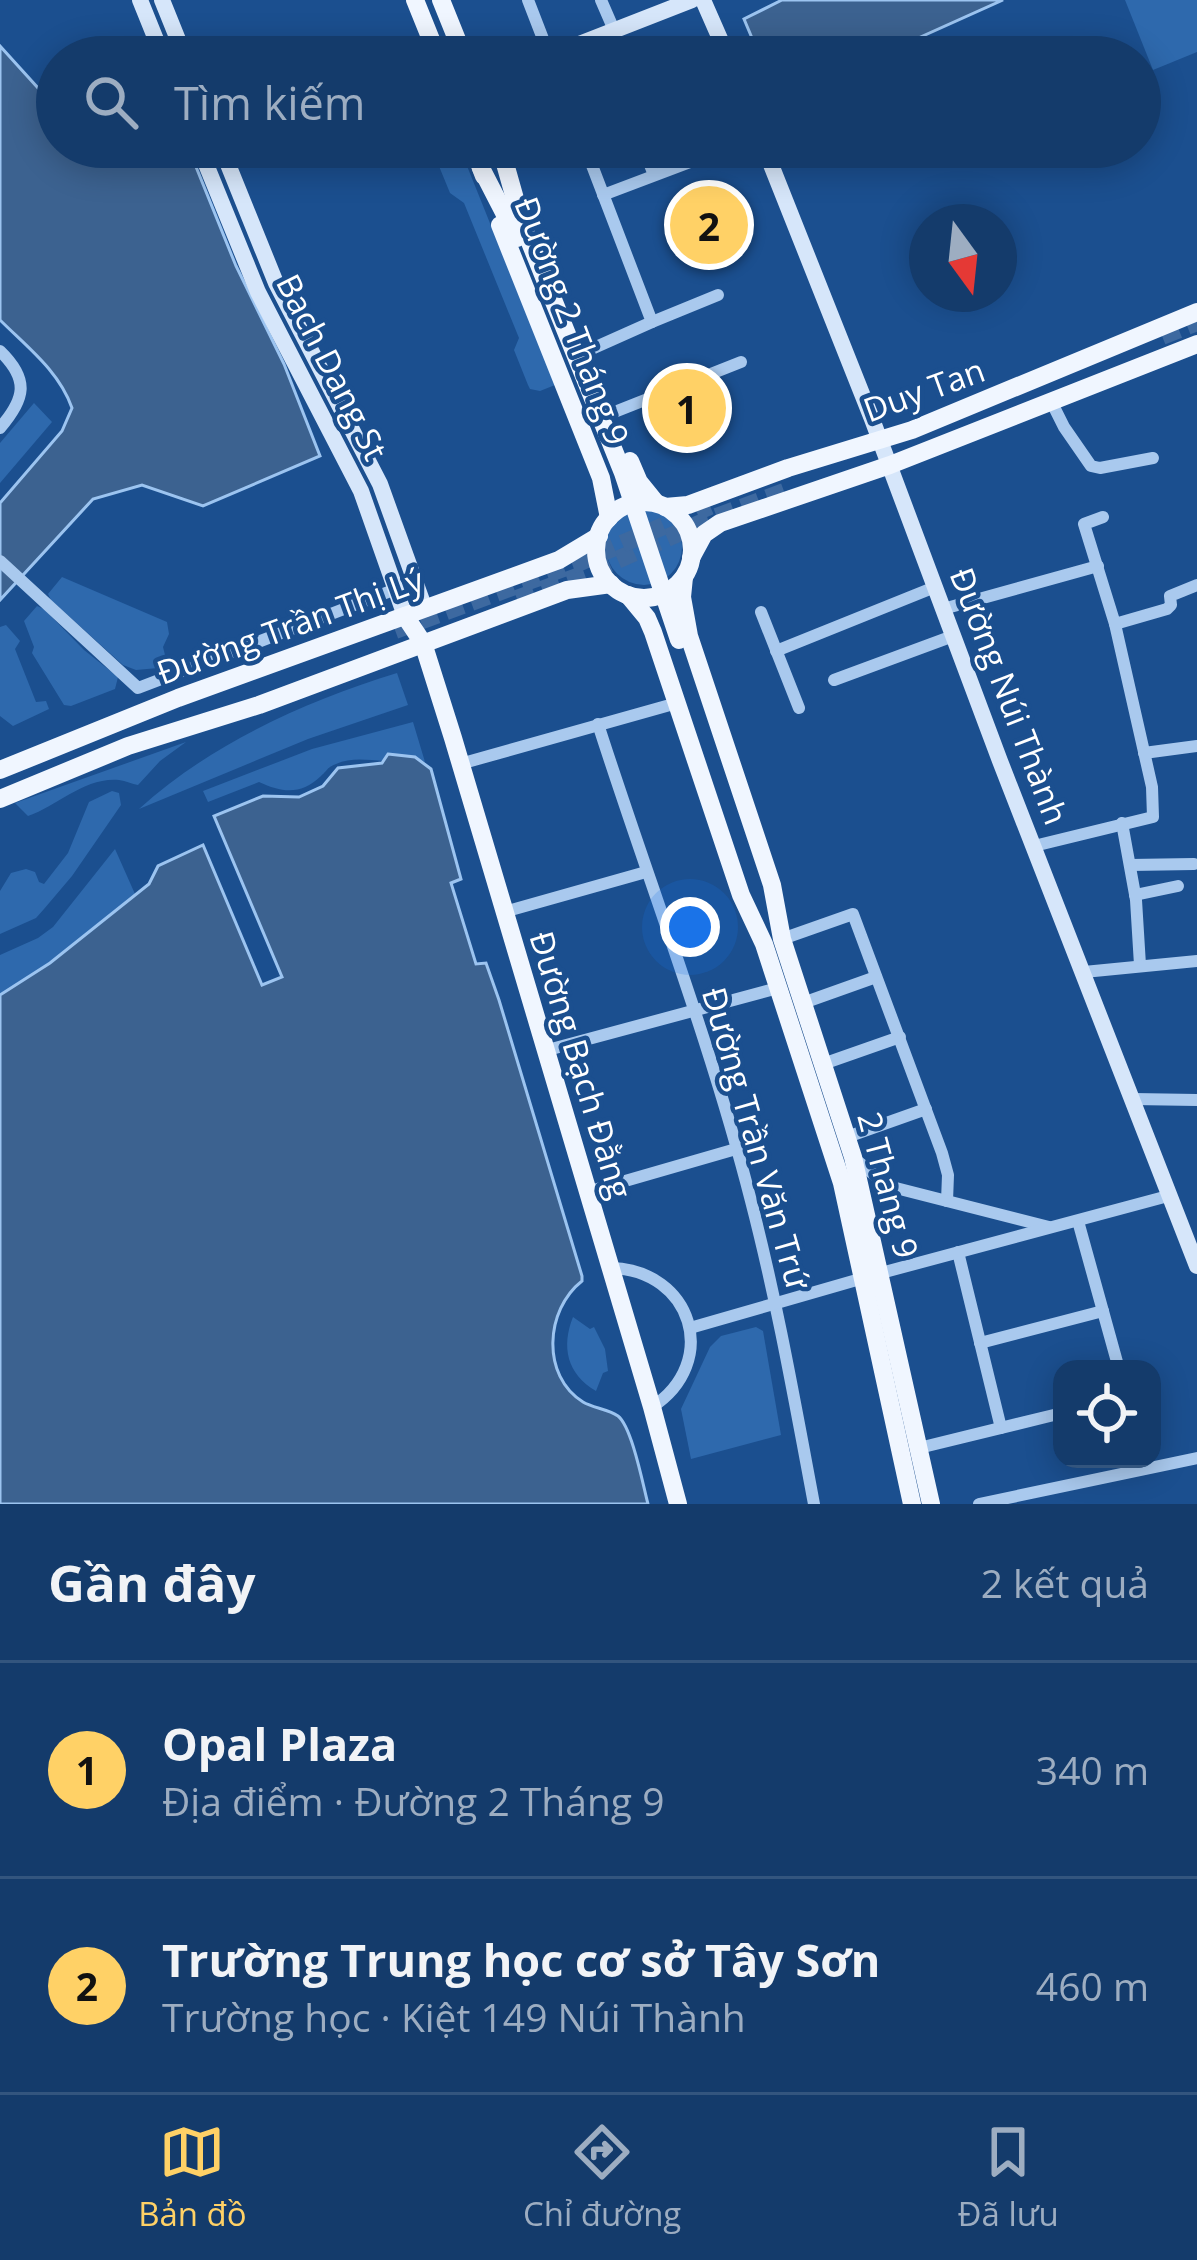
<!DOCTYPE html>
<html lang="vi">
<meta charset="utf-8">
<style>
:root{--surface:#143b6b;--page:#1d4271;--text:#f1f3f6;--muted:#9dadc1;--line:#33557e;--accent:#ffd166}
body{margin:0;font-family:"Open Sans",sans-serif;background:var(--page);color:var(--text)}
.controls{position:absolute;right:36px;bottom:36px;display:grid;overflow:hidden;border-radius:24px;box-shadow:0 6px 30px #0003}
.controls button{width:108px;height:108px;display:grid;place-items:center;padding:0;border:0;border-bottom:3px solid var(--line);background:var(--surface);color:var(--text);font:60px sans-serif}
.compass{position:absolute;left:909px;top:204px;width:108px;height:108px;border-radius:50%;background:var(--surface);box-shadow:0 6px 30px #0003;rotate:165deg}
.you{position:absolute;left:690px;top:927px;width:42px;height:42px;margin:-30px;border:9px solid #fff;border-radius:50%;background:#1a73e8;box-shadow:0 0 0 18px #1a73e833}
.badge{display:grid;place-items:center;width:78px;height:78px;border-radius:50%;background:var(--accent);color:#111;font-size:39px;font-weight:700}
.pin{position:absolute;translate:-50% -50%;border:6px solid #fff;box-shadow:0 3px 12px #0006}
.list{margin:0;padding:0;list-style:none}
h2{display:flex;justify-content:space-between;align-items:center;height:156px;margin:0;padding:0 48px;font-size:51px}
h2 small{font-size:39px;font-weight:400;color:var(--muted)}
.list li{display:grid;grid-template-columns:78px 1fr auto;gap:36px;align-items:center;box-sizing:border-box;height:216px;padding:0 48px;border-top:3px solid var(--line)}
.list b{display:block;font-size:45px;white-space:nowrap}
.list p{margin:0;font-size:39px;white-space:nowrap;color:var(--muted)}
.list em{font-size:39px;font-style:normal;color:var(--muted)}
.icon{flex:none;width:66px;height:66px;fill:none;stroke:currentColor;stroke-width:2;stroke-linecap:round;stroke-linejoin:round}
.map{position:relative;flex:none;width:1197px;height:1504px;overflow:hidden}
.search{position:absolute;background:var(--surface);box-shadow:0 6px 30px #0003;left:36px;right:36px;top:36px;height:132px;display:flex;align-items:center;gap:30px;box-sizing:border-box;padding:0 42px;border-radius:66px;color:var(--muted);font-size:45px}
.sheet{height:588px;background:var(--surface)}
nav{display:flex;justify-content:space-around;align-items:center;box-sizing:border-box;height:168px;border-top:3px solid var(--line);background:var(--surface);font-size:33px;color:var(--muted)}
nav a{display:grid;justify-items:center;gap:6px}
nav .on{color:var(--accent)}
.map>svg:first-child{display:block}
.green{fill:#2e69ad}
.water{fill:#3c6290;stroke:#9cc4f0;stroke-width:3}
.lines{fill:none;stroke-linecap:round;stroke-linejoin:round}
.primary-tunnel{stroke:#3d69a0;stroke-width:18;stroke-dasharray:18 9;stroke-linecap:butt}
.street{stroke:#a9c9ee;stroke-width:12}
.secondary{stroke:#d6e6fa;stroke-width:16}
.primary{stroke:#f0f6ff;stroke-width:18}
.labels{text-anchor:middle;stroke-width:9;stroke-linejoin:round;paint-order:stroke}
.street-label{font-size:33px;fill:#fff;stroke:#1b4f8f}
</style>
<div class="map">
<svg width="1197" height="1504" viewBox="0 0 1197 1504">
<rect width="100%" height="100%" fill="#1b4f8f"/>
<g class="green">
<polygon points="1125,0 1197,0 1197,52 1153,70"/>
<polygon points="450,150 463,156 555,385 540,391 530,389 528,385 514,350 519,338 464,203 450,193 434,154"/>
<polygon points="34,403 52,422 0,483 0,443"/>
<circle cx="644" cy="547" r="38"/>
<polygon points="62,577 167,622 169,634 163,647 165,655 172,661 169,667 136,670 123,665 51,600 48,594"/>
<polygon points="37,606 44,609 84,650 118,677 115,689 71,706 64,705 32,653 34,647 24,621"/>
<polygon points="6,625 20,641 15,649 36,702 46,701 49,709 13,726 0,716 0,627"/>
<path d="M397,673L408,705L308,739L139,809C212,743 304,702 397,673Z"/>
<path d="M413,722L425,762L415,757L389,754L384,761C368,760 351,757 336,764C325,769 330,768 321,776C301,795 283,793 259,782L208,802L203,791L312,749Z"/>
<path d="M186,742L160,761L138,785C132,784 126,781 119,780C84,777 58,806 28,816L15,803Z"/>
<polygon points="112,791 119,793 121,805 72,876 44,909 36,918 0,934 0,891 11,873 26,869 35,872 39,882 44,884 68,853 89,802"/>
<polygon points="115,849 135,894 50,963 0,995 0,955 38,938 53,927"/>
<path d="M573,1317L590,1329L594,1327L605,1349L608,1371L603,1373L596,1391C567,1374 561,1347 573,1317Z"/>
<polygon points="756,1327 763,1331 781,1435 691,1459 681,1409 710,1347 721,1336"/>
</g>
<g class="water">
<polygon points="782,0 1003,0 876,57 760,57 744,19"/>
<path d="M0,46L39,89L57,101V147H188L236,266L284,364L320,456L203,506L142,485L93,499L0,600V503L62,431L72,408C59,371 27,347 0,320Z"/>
<path d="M388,754L415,757L431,769L461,879L451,883L476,964L486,963L499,1000L582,1276V1281C545,1310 541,1376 583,1402C593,1408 608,1409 618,1416C632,1427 643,1485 648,1504H0V995L50,963L149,884L158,866L203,845L262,985L282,977L214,816L263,796L299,797L323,786L338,768L382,763Z"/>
</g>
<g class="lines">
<g class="primary-tunnel">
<polyline points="1162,336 1197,322"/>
<polyline points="517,599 585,574 706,521 787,491"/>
<polyline points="395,630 580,562 710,506"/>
</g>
<g class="street">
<polyline points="528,0 550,57"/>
<polyline points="601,0 614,30"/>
<polyline points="599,36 607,57"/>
<polyline points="585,147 652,322 587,351"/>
<polyline points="643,147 654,175"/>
<polyline points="603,195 730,147"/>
<polyline points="652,322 718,295"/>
<path d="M0,351C30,380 25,399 0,428"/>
<polyline points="1051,401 1064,427 1091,466 1100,468 1153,458"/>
<polyline points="612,413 741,362"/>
<polyline points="0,561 138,688 396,589"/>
<polyline points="943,609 1098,566"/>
<polyline points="761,612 799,708"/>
<polyline points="1115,624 1167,609 1171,605 1170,596 1197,585"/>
<polyline points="776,651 935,587"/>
<polyline points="834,680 953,636"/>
<path d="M598,724C649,883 710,1040 751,1201C777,1301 795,1403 814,1504"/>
<polyline points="1144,753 1197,746"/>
<polyline points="460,764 677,703"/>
<polyline points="1122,823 1136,900 1140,965"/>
<polyline points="1034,846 1153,817 1152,787 1115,624 1084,524 1103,517"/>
<polyline points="1130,865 1194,864"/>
<polyline points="1135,895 1178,886"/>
<polyline points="504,912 646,872"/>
<polyline points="782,939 853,914 942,1153 948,1175 947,1201"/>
<polyline points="1084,972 1197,961"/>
<polyline points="803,1003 876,977"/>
<polyline points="544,1051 778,988"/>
<polyline points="823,1064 900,1037"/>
<polyline points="1133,1099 1197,1100"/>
<polyline points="847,1137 926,1109"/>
<polyline points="856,1160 888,1186 1049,1227"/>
<polyline points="587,1192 736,1149"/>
<polyline points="1078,1221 1119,1369"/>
<polyline points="958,1252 1001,1428"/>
<path d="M611,1268C692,1270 721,1362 652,1407"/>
<polyline points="690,1328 881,1273 1168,1196"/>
<polyline points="980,1343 1103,1311"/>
<polyline points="919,1448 1062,1413"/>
<polyline points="979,1504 1197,1458"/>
</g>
<g class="secondary">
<polyline points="140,0 163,57"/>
<polyline points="162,0 185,57"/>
<polyline points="703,0 728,57"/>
<polyline points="546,57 692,0"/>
<polyline points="199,147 258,292 361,491 405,616"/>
<polyline points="221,147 276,283 380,484 425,609"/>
<polyline points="764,147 872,419 1000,761 1197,1266"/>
</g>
<g class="primary">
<polyline points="415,0 438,57"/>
<polyline points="441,0 464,57"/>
<polyline points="473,147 484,176"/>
<polyline points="504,160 521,220 623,473 679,640"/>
<polyline points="481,168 517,238"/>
<polyline points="500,225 601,478 609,518"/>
<polyline points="630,461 639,482 656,503"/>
<circle cx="644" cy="550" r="48"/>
<polyline points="665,507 688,505 788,468 912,430 1197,312"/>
<polyline points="691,558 704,534 720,523 890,465 1197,344"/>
<polyline points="684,577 682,597 689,636 772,885 782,939 853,1157 931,1504"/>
<polyline points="628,595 647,618 653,632 741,895 764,944 842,1183 912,1504"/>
<polyline points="405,616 423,643 453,738 652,1407 678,1504"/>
<polyline points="0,770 178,698 559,560 599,536"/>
<polyline points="0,799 128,746 259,705 567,590 611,584"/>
</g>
</g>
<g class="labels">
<g class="street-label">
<text transform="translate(572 321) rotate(69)" y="12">Đường 2 Tháng 9</text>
<text transform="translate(332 367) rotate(63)" y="12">Bach Dang St</text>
<text transform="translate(924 390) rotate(-20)" y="12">Duy Tan</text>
<text transform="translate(290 626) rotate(-20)" y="12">Đường Trần Thị Lý</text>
<text transform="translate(1009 696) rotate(69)" y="12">Đường Núi Thành</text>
<text transform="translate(581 1065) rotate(73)" y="12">Đường Bạch Đằng</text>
<text transform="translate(756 1138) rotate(74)" y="12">Đường Trần Văn Trứ</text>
<text transform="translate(888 1185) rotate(75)" y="12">2 Thang 9</text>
</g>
</g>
</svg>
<div class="controls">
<button><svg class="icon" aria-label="locate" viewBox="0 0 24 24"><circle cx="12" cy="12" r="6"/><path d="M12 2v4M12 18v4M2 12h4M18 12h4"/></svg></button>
</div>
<svg class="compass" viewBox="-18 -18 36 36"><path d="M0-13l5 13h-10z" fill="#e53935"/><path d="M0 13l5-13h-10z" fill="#9dadc1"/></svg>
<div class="you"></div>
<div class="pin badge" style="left:687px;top:408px">1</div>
<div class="pin badge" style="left:709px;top:225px">2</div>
<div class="search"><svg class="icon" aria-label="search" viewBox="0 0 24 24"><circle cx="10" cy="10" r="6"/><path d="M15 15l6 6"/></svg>Tìm kiếm</div>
</div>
<section class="sheet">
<h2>Gần đây<small>2 kết quả</small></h2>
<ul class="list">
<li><span class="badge">1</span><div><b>Opal Plaza</b><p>Địa điểm · Đường 2 Tháng 9</p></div><em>340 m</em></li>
<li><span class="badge">2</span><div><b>Trường Trung học cơ sở Tây Sơn</b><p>Trường học · Kiệt 149 Núi Thành</p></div><em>460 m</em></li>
</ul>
</section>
<nav>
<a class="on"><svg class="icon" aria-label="map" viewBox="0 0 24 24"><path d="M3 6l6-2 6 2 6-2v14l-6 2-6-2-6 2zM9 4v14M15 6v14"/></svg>Bản đồ</a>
<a><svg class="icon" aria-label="directions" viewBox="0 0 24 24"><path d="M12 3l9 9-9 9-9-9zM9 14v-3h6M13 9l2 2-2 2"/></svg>Chỉ đường</a>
<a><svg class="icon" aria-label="saved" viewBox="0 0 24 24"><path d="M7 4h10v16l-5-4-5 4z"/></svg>Đã lưu</a>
</nav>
